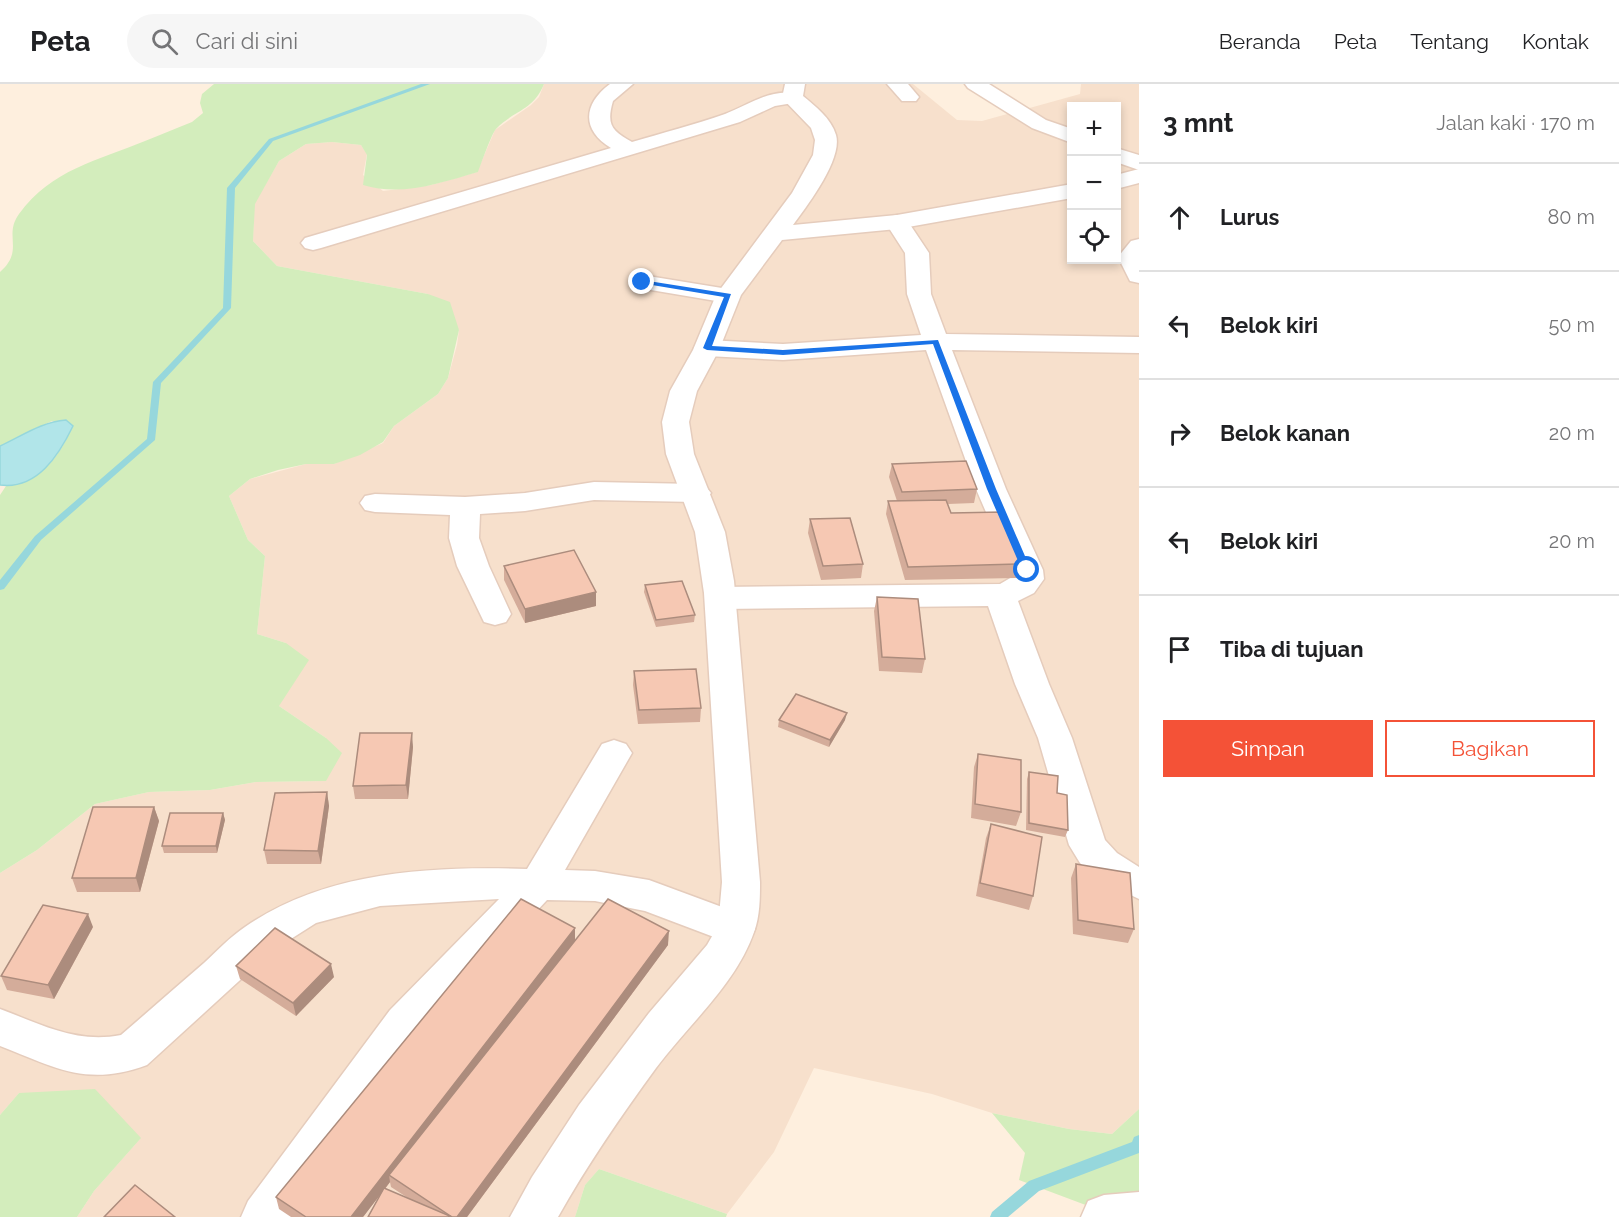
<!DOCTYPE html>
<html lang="id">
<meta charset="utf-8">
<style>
:root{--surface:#fff;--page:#f6f6f6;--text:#202124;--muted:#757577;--line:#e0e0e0;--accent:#f45237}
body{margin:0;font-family:Raleway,sans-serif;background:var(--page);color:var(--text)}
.controls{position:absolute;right:18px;top:18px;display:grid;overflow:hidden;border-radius:0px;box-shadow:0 3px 9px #0003}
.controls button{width:54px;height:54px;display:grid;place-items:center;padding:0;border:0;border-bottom:2px solid var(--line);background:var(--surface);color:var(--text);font:30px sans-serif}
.stop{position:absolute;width:18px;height:18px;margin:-14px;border:4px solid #1a73e8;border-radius:50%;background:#fff}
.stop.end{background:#1a73e8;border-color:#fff;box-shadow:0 2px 6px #0008}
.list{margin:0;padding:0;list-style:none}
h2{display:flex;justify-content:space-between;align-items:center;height:78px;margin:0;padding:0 24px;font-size:26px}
h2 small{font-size:20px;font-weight:400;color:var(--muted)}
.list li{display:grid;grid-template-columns:39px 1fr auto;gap:18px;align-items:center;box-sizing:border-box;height:108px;padding:0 24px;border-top:2px solid var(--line)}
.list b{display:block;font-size:22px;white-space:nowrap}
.list em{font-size:20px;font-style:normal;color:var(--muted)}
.actions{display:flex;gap:12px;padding:18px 24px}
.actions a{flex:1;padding:14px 0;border:2px solid var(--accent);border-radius:0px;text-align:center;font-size:21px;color:var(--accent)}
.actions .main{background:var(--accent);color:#fff}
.icon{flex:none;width:33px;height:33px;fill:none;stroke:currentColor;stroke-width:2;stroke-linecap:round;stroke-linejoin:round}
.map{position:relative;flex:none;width:1139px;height:1133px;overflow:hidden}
header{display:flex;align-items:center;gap:36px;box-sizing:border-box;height:84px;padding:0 30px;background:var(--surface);border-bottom:2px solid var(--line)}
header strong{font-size:28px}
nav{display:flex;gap:33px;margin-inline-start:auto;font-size:21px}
.search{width:420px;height:54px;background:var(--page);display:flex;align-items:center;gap:15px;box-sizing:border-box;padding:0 21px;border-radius:33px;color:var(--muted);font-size:22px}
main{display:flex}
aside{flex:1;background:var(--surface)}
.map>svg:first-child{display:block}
.residential{fill:#f7e0cc;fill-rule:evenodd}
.green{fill:#d3edbc}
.water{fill:#b1e5e9;stroke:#96d7dc;stroke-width:1.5}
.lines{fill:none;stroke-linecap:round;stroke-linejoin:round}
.stream{fill:#96d7dc;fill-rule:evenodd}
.minor-casing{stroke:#e5ccbc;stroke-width:3}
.tertiary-casing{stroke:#e5ccbc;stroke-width:3}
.minor{fill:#fff;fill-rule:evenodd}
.tertiary{fill:#fff;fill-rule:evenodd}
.wall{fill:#d4ac9a;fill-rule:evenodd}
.shaded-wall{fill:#ac8c7d}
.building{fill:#f6c8b3;stroke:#ac8c7d;stroke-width:1.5}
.route{fill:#1a73e8}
</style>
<header>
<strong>Peta</strong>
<div class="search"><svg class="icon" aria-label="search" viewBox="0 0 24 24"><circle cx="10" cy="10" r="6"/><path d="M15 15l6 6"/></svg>Cari di sini</div>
<nav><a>Beranda</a><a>Peta</a><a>Tentang</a><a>Kontak</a></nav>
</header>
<main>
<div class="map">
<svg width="1139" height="1133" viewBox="0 0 1139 1133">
<rect width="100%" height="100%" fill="#feefde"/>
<path class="residential" d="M544,0H913L957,36L982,37L1080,10L1081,0H1139V1025L1112,1050L1069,1045L992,1029L932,1010L814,984L774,1068L727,1130L599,1085L585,1101L575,1133H77L94,1107L140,1055L19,1009L0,1031V789L37,766L95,720L149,708L210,706L256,698L325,697L326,654L279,622L286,559L257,550L265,472L248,456L229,412L250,395L306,380H334L383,359L394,342L438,310L448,294L457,261L459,246L428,210L277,182L253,157L254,120L279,77L306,60L332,58L361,61L367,70L363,91L383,107L431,101L477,88L495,46L531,21L539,13ZM1072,22H1116V176H1072Z"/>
<g class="green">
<path d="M214,0H544C533,27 514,26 496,45C492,49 481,80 478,88C440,99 401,113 363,101L367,71L361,61L332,58L306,60L279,77L255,120L253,157L277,182L428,210L450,218L459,246L448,294L438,310L394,342L383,358L360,371L334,380H306L278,386L250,395L229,412L248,456L265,472L257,550L286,559L309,576L279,622L326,654L342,669L326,697L256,698L210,706L149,708L95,720L37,766L0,789V411L6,402C44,394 57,376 73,342L52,337L0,362V188C25,166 3,152 19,130C52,85 97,77 145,57C161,51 176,44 192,38L203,29L200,19L202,10Z"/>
<polygon points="95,1005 141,1054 94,1107 77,1133 0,1133 0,1031 19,1009"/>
<polygon points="1139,1025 1139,1110 1099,1126 1019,1096 1025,1069 992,1029 1069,1045 1112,1050"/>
<polygon points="599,1085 727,1130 726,1133 575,1133 585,1101"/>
</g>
<path class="water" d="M66,336L73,342C59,371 37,406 0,401V362C22,352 41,338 66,336Z"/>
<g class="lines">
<g class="stream">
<polygon points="421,0 430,0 273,57 235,104 231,224 161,299 155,356 41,456 4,505 0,506 0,496 35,452 147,355 153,298 223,224 227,104 269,55"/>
<polygon points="1139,1051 1139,1069 1039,1107 1008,1133 990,1133 992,1128 1029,1097 1132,1058 1134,1053"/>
</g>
<g class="minor-casing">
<g id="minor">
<path d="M610,0H633L613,17C606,41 612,47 632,58C662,49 694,41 725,30C749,21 772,3 799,10L802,14L799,18L775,22L740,38L321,164L313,166L305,164L301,159L305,154L611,64C581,46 583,20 610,0Z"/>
<polygon points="887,0 908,0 919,13 916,17 902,17"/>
<polygon points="965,0 989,0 1046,36 1072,45 1072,59 1032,44 968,4"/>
<polygon points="1116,64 1139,71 1139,86 1116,78"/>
<polygon points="897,131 905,133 929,169 931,210 946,250 1139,253 1139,269 952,266 1006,405 1043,486 1044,495 1034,509 1018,517 1049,600 1072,654 1105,756 1117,769 1139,783 1139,815 1097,795 1080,779 1069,761 1038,654 1015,600 988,522 721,525 710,522 705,514 710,506 721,503 1000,500 1012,493 1011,486 976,405 926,266 783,276 707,272 698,270 694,264 698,258 707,256 783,260 921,251 907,210 905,169 885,138 889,133"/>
<polygon points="1139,155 1139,199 1130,197 1118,173 1131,157"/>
<polygon points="642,191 728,205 737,207 740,212 737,217 728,219 633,203 630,198 633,193"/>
<polygon points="594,398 696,400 706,403 711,409 706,415 696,418 594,416 525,427 480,430 479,454 489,482 511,530 506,538 495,541 484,538 457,482 449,454 450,431 375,428 365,426 360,419 365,412 375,410 465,413 525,409"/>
<path d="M614,656L626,660L632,669L565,786L595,787L649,796L749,833L755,845L749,857L735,861L645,827L595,817L547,816L420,952L291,1133H241L248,1117L390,926L499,815L380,822L316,839L272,867L147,981C87,1003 56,984 0,962V925C41,940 76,960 121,951C149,927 176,903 204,879C217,867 230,853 245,843C326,787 431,782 527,785L602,660Z"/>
<polygon points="1139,1108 1139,1133 1081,1133 1088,1117 1104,1111"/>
</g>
</g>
<g class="tertiary-casing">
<g id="tertiary">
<path d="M785,0H805L803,12C815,22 831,34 836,51C843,75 807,122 793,141L897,131L1072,100V114L897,145L782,156L741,211L719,266L697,307L689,338L694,370L725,448L734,497L760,798C760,814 760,832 754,848C736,900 689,940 656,984C621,1032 587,1081 558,1133H510L532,1093L579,1021L649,929L707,861L715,847L719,832L722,798L704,509L695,448L666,370L662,338L670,307L693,266L716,211L792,109L813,71L815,56L811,44L782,14Z"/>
<polygon points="1139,85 1139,99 1116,105 1116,91"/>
</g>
</g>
<use href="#minor" class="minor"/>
<use href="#tertiary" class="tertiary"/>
</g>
<g class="wall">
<polygon points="892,380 977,405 974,419 948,420 951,429 1021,480 1017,494 905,496 886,430 888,417 897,417 889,393"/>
<polygon points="810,435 863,480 861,494 821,496 808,449"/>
<polygon points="504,482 596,522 525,539 504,496"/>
<polygon points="645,501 695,531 694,538 656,543 644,508"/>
<polygon points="877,513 925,575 922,589 879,587 874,527"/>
<polygon points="634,587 701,624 700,638 638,640 633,601"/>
<polygon points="779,636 845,636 829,663 778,643"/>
<polygon points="413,663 408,715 355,715 353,702"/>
<polygon points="978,670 1021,728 1016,742 971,734 974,683"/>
<polygon points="1029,688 1057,709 1068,746 1065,753 1026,746 1027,695"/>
<polygon points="327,708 329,722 321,780 267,780 264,766"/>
<polygon points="154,723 159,737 140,808 77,808 72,794"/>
<polygon points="223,729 225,736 217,769 164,769 162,762"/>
<polygon points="991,740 1033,812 1029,826 976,812 986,754"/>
<polygon points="1076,780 1134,845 1128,859 1073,850 1071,794"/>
<polygon points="93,843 54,915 7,906 1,892"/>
<path d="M575,856L668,861L467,1133H368L380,1111L363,1133H291L279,1125L276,1113ZM390,1098L391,1103L408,1114L385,1105Z"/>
<polygon points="236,882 334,893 296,932 240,895"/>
</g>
<g class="shaded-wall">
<polygon points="596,508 596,522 525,539 525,525"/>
<polygon points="847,629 845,636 829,663 830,656"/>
<polygon points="412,649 413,663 408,715 406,701"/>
<polygon points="327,708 329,722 321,780 318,767"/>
<polygon points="154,723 159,737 140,808 136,794"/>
<polygon points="223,729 225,736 217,769 216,762"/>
<polygon points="88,830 93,843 54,915 48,901"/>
<polygon points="575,844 575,858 389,1091 390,1098 363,1133 351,1133"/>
<polygon points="669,847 668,861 467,1133 457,1133"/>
<polygon points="331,880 334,893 296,932 293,919"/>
</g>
<g class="building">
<polygon points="966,377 977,405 902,408 892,380"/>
<polygon points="946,416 951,429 1002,428 1021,480 908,483 888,417"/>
<polygon points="850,434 863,480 823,482 810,435"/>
<polygon points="574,466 596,508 525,525 504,482"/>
<polygon points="682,497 695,531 656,536 645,501"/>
<polygon points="877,513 918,515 925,575 882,573"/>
<polygon points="696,585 701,624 639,626 634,587"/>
<polygon points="796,610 847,629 830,656 779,636"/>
<polygon points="360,649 412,649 406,701 353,702"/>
<polygon points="978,670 1021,676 1021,728 975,720"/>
<polygon points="1029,688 1058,692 1057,709 1067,711 1068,746 1029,739"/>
<polygon points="327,708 318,767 264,766 275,709"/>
<polygon points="93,723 154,723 136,794 72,794"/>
<polygon points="170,729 223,729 216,762 162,762"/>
<polygon points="991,740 1042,753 1033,812 980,799"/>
<polygon points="1076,780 1130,789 1134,845 1078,836"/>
<polygon points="521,815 575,844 351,1133 306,1133 276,1113"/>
<polygon points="608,815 669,847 457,1133 452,1133 389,1091"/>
<polygon points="43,821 88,830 48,901 1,892"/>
<polygon points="275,844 331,880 293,919 236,882"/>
<polygon points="135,1101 175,1133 104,1133"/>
<polygon points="384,1104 452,1133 368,1133"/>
</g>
<polygon class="route" points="642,196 731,210 712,262 783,266 938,256 996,405 1031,486 1030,488 1022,486 987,405 933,260 783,271 707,266 703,264 724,213 640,199"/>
</svg>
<div class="controls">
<button>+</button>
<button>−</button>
<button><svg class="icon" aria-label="locate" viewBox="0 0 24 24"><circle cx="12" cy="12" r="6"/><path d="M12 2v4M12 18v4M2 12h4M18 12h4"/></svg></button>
</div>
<div class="stop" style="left:1027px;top:486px"></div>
<div class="stop end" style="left:642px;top:198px"></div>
</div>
<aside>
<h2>3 mnt<small>Jalan kaki · 170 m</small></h2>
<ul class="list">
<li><svg class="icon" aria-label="ahead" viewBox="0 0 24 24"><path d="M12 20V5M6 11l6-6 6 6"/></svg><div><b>Lurus</b></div><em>80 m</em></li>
<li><svg class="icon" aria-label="left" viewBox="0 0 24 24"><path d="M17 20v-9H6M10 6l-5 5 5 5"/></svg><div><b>Belok kiri</b></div><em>50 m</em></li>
<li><svg class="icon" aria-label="right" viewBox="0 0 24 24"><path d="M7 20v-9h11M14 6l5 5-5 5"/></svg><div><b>Belok kanan</b></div><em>20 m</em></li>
<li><svg class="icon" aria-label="left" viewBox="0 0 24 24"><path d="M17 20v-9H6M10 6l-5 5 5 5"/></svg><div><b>Belok kiri</b></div><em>20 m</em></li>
<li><svg class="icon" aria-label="arrive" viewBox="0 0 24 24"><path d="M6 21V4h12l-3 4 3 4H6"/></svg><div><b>Tiba di tujuan</b></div></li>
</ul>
<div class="actions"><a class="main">Simpan</a><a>Bagikan</a></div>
</aside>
</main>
